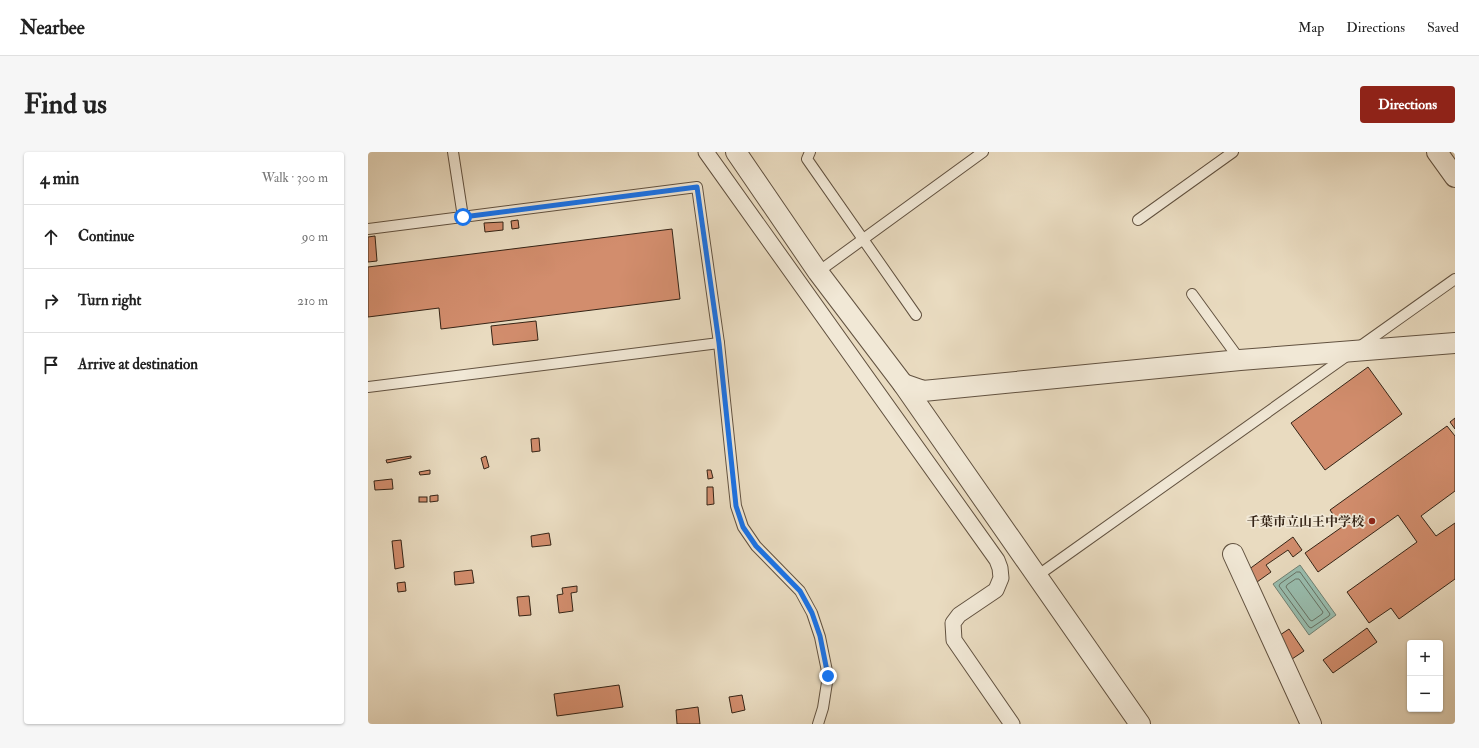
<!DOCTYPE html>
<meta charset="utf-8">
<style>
:root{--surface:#fff;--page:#f6f6f6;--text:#222;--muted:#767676;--line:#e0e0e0;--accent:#8f2418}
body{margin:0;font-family:"IM FELL Double Pica","Noto Serif JP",serif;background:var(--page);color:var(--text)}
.controls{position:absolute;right:12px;bottom:12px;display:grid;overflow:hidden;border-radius:4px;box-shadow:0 1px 3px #0004}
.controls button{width:36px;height:36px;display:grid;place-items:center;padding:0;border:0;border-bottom:1px solid var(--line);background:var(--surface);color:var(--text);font:20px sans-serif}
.stop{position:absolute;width:12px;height:12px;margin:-9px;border:3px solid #1a73e8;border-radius:50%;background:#fff}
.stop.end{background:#1a73e8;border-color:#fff;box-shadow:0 1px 4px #0008}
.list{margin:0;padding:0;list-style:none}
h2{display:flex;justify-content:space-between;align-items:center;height:52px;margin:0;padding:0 16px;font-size:17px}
h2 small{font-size:13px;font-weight:400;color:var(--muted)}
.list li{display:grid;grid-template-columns:26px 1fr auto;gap:12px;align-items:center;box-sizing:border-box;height:64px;padding:0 16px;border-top:1px solid var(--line)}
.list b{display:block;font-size:15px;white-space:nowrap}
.list em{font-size:13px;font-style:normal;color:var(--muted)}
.icon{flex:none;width:22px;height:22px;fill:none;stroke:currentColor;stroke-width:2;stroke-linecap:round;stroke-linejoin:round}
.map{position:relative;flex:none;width:1087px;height:572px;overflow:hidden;border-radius:4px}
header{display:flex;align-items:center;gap:24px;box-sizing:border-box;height:56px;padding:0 20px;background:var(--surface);border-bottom:1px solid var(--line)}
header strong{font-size:19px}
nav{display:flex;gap:22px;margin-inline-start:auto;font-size:14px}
.intro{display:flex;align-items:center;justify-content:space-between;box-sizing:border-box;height:96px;padding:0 24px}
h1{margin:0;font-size:28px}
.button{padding:10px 18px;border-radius:4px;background:var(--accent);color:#fff;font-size:14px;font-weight:700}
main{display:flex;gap:24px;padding:0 24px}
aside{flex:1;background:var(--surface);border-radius:4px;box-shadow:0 1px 3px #0004}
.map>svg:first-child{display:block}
.water{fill:#98bcad;stroke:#707f71}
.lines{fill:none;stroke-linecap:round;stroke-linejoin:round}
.shore{stroke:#667062;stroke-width:1}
.building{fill:#d28d6d;stroke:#352416}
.service-casing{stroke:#625240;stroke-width:12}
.pedestrian-casing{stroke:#625240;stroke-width:17}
.minor-casing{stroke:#625240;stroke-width:22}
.service{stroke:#f1e8d6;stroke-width:10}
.pedestrian{stroke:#f1e8d6;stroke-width:15}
.minor{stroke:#f1e8d6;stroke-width:20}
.route{stroke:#1a73e8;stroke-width:5}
.poi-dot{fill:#8f2418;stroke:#f1e8d6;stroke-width:1.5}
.labels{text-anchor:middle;stroke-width:3.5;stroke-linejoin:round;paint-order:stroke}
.poi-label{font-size:13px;font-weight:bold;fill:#352416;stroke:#f1e8d6;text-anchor:end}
</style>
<header>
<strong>Nearbee</strong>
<nav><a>Map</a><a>Directions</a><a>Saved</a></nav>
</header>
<div class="intro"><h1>Find us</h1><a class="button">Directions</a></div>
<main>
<aside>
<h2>4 min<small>Walk · 300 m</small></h2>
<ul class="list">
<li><svg class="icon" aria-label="ahead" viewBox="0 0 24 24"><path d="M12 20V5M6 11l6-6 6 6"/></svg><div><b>Continue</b></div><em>90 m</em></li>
<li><svg class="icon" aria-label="right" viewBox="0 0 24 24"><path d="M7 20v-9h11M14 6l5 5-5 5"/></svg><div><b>Turn right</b></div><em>210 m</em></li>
<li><svg class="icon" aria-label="arrive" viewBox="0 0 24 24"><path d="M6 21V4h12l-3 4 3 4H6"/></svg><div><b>Arrive at destination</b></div></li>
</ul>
</aside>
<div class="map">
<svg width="1087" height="572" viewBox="0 0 1087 572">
<rect width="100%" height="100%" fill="#e9dbc0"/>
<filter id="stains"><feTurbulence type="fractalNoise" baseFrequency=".005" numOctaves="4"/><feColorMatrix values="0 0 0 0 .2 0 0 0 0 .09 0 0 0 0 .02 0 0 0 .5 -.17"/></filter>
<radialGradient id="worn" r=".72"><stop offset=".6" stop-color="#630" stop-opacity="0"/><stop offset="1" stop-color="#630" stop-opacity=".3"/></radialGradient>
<polygon class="water" points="932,413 968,463 941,483 905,432"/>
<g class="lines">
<g class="shore">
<polygon points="929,420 932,420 962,462 961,464 943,476 941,475 911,434 912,432"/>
<polygon points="928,427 931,427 955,460 954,462 944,469 942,468 918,435 919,433"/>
</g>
</g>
<g class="building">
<polygon points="150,68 151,76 144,77 143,69"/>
<polygon points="135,70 135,78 117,80 116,71"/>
<polygon points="304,77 312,147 73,177 71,156 0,165 0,115"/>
<polygon points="7,84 9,109 0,110 0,85"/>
<polygon points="168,169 170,188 125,193 123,174"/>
<polygon points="1000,215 1034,262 957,318 923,271"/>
<polygon points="1087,266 1087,277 1082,270"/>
<polygon points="1079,274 1087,284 1087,339 1053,364 1068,384 1087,371 1087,427 1031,467 1023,456 1001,471 979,440 1049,390 1030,363 950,420 937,401 974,375 962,358"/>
<polygon points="171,286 172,299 164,300 163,287"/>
<polygon points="43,304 43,306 19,311 18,308"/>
<polygon points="118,304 121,315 116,317 113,306"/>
<polygon points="62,318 62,322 52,323 51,320"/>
<polygon points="339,318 343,318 345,326 340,327"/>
<polygon points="24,327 25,337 7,338 6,329"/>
<polygon points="339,335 345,335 346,352 339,353"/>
<polygon points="70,343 70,349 62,350 62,344"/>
<rect x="51" y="345" width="8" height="5"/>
<polygon points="181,381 183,393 164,395 163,384"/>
<polygon points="925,385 934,398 925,405 920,398 898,413 903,420 889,430 880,418"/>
<polygon points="33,388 36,415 27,417 24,389"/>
<polygon points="104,418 106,431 87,433 86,420"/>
<polygon points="37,430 38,439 30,440 29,431"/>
<polygon points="209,434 209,440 203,441 205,459 191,461 189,443 195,442 194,436"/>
<polygon points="161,444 163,463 151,464 149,445"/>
<polygon points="999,476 1009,490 965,521 955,508"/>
<polygon points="921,477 936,499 924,507 909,485"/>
<polygon points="251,533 255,555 189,564 186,542"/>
<polygon points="374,543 377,558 364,561 361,545"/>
<polygon points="330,555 332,572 309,572 308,558"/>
</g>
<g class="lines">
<g class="service-casing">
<g id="service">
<polyline points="85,0 95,65"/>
<polyline points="442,0 439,7 548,163"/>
<polyline points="770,68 865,0"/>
<polyline points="0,77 329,35 351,191 368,354 375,375 388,394 432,439 444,461 452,485 460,524 455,556 450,572"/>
<polyline points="450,120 615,0"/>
<polyline points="824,142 872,208"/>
<polyline points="0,235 351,191"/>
<polyline points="669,424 1087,127"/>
</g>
</g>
<g class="pedestrian-casing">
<polyline id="pedestrian" points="338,0 629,408 632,416 633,426 628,438 591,463 585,471 586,488 644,572"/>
</g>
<g class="minor-casing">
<g id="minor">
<polyline points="368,0 450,120 535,232 772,572"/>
<polyline points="1069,0 1087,25"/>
<polyline points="535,232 555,239 872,208 1087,191"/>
<polyline points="865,402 943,572"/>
</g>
</g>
<use href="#service" class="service"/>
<use href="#pedestrian" class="pedestrian"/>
<use href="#minor" class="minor"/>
</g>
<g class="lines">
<polyline class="route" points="95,65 329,35 351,191 368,354 375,375 388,394 432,439 444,461 452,484 460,524"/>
</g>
<circle class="poi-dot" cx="1004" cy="369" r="4"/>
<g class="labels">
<g class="poi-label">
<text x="996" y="374">千葉市立山王中学校</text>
</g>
</g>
<rect width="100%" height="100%" filter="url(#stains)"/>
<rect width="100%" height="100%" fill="url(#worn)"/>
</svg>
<div class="controls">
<button>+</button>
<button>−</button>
</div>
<div class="stop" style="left:95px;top:65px"></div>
<div class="stop end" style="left:460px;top:524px"></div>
</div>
</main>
